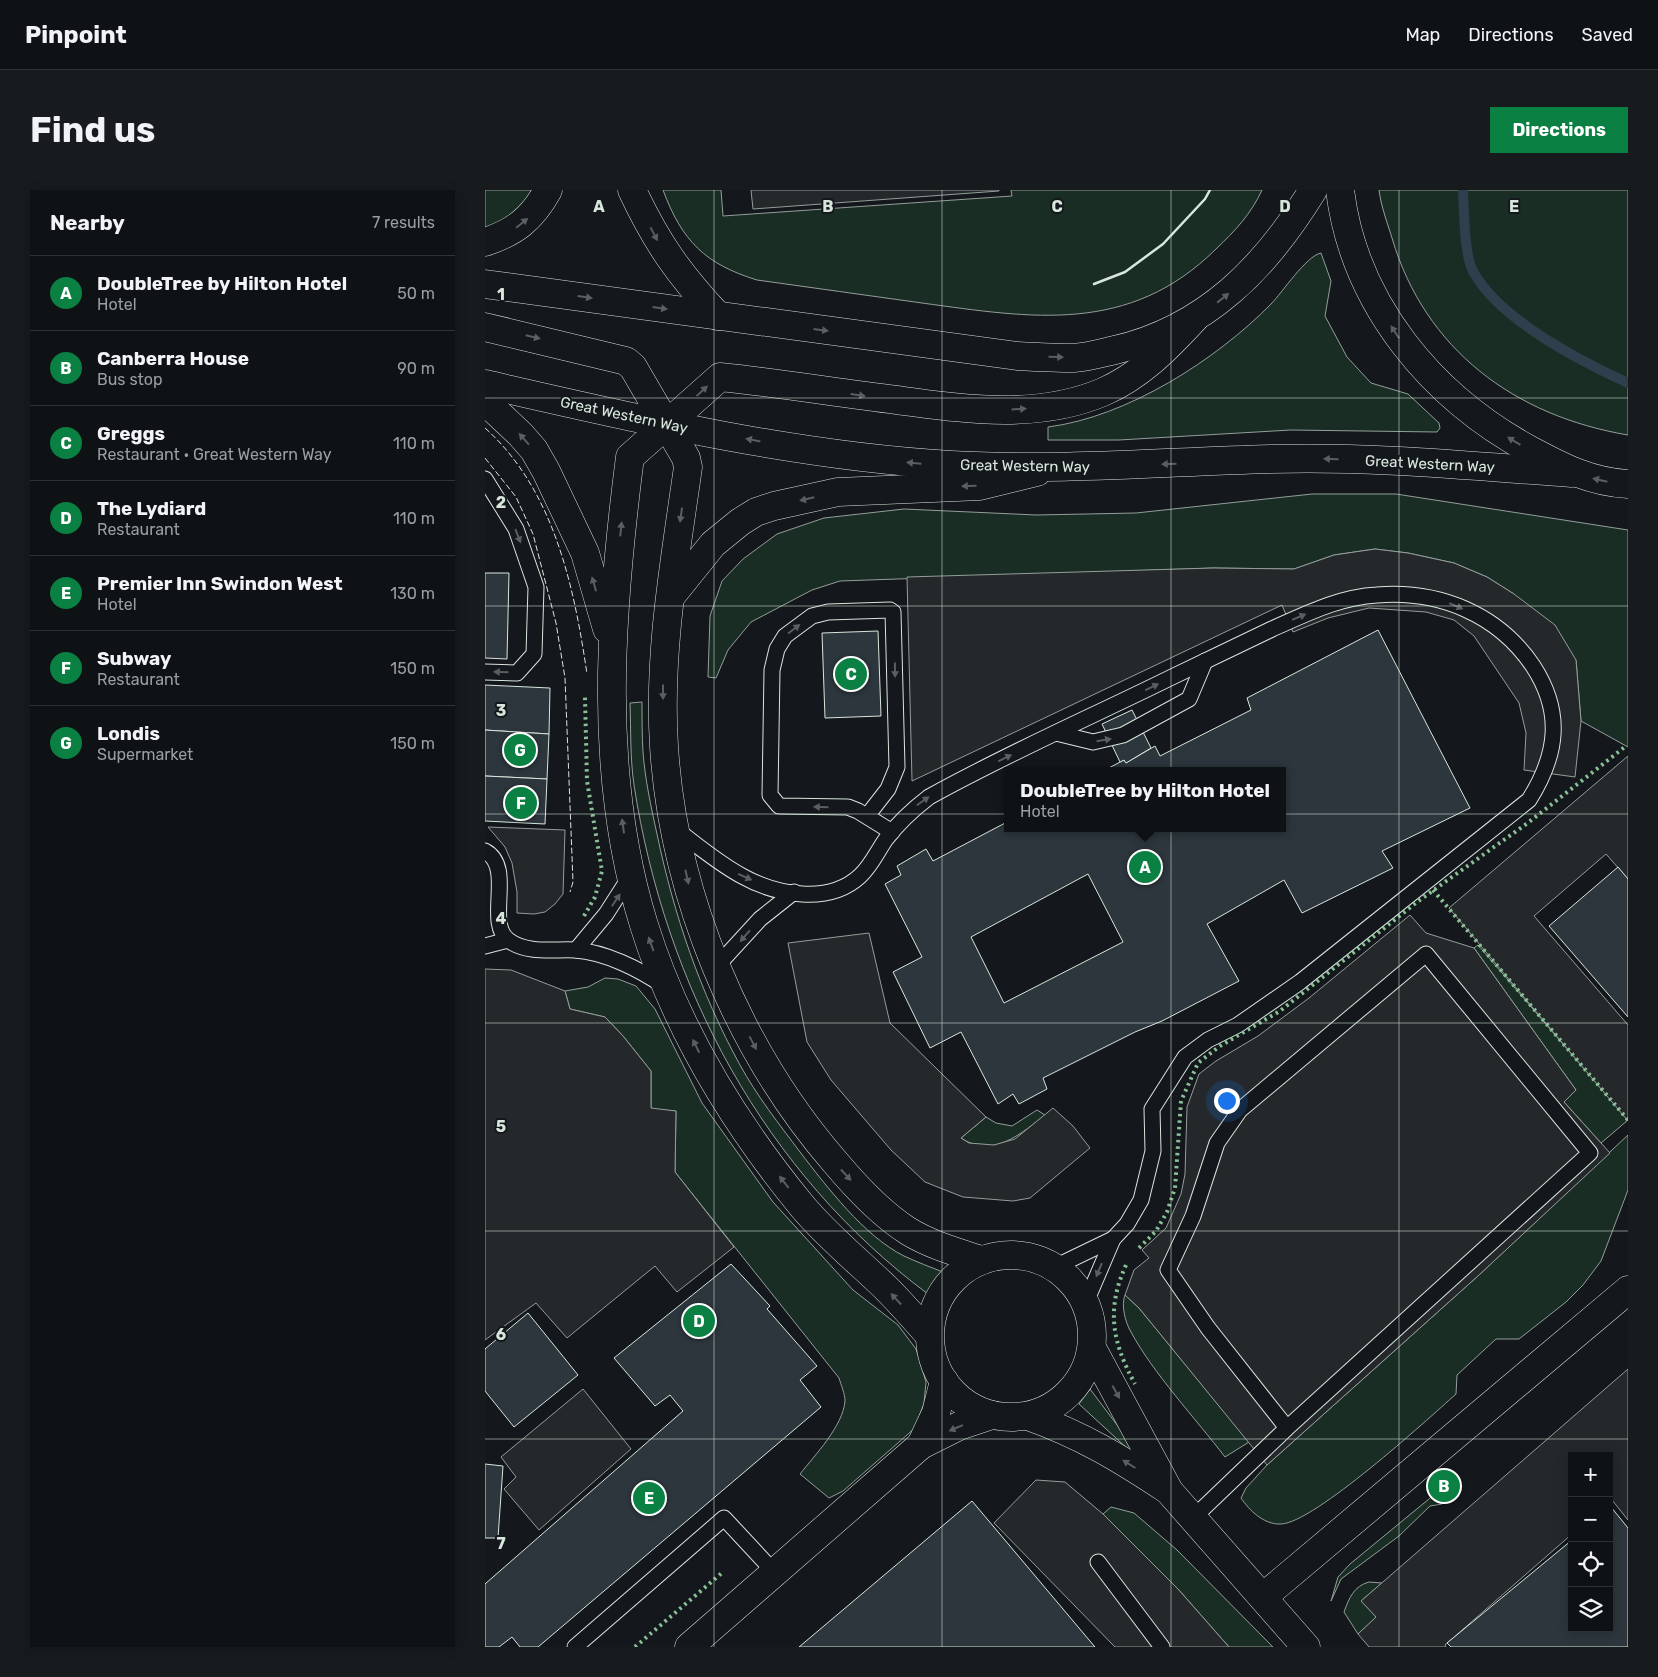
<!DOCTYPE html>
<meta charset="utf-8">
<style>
:root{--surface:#0f1215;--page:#181b1e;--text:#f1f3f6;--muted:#9b9ea0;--line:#2f3234;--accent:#0b8043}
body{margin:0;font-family:Rubik,sans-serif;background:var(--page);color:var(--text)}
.controls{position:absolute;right:15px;bottom:15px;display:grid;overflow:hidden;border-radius:0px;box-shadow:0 2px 12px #0003}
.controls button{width:45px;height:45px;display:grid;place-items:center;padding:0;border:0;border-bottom:1px solid var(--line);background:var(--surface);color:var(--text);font:25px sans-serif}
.you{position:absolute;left:741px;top:910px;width:18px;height:18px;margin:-12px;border:4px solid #fff;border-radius:50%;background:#1a73e8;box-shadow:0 0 0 8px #1a73e833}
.badge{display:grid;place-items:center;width:32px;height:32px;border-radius:50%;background:var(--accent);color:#fff;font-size:16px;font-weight:700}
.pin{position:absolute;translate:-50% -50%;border:2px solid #fff;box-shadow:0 1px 5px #0006}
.popup{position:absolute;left:519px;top:577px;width:282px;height:65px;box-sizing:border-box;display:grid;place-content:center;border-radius:0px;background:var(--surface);filter:drop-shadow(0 1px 4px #0005);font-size:16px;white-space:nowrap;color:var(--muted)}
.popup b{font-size:19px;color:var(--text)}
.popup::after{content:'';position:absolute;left:50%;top:100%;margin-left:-10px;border:10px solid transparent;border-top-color:var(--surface)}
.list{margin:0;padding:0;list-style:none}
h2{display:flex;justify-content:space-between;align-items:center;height:65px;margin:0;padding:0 20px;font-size:21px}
h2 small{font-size:16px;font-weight:400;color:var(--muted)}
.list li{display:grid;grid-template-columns:32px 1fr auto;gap:15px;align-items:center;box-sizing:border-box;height:75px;padding:0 20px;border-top:1px solid var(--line)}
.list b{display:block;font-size:19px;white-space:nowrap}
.list p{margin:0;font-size:16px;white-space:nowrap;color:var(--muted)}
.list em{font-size:16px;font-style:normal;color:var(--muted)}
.icon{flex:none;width:28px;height:28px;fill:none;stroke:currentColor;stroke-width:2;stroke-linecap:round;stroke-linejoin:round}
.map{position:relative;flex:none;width:1143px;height:1457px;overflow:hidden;border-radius:0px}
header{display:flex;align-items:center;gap:30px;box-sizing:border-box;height:70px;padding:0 25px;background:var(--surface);border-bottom:1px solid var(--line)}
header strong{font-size:24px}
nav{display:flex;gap:28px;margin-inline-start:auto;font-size:18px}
.intro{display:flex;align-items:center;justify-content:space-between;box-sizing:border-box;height:120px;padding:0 30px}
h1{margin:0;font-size:35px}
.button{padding:12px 22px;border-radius:0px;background:var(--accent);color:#fff;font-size:18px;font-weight:700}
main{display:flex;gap:30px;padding:0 30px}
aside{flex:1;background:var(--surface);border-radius:0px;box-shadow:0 2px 12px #0003}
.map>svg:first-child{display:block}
.green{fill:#1a2d24;stroke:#939e99}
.parking{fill:#24282b;stroke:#939e99}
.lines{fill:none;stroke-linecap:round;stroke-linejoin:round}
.stream{stroke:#2f3f4d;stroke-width:10}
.building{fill:#2c363c;stroke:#d8e6dc;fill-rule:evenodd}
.lane-casing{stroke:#d8e6dc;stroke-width:17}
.street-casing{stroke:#d8e6dc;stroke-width:29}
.primary-casing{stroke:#d8e6dc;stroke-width:29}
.lane{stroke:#14181c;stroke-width:15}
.street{stroke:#14181c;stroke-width:28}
.primary{stroke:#14181c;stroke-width:28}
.hedge{stroke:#8ac095;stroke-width:4;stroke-dasharray:2.5 4;stroke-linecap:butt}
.fence{stroke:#d8e6dc;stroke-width:1;stroke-dasharray:6 2.5;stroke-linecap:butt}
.wall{stroke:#d8e6dc;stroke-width:2.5}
.oneway{fill:#59605f}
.grid{fill:none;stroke:#d8e6dc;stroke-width:1;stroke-opacity:0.55}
.labels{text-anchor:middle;stroke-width:4;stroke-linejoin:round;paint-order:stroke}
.street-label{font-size:15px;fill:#d8e6dc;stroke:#14181c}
.grid-label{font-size:16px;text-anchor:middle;font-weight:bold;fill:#d8e6dc;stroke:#14181c;stroke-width:4;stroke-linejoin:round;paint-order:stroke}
</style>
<header>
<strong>Pinpoint</strong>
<nav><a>Map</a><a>Directions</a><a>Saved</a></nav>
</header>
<div class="intro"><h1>Find us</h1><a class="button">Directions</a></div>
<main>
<aside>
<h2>Nearby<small>7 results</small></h2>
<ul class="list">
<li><span class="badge">A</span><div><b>DoubleTree by Hilton Hotel</b><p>Hotel</p></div><em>50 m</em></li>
<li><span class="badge">B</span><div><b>Canberra House</b><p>Bus stop</p></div><em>90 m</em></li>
<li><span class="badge">C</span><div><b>Greggs</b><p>Restaurant · Great Western Way</p></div><em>110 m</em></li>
<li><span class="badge">D</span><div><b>The Lydiard</b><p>Restaurant</p></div><em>110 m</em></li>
<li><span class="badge">E</span><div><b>Premier Inn Swindon West</b><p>Hotel</p></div><em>130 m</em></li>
<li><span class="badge">F</span><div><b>Subway</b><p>Restaurant</p></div><em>150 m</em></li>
<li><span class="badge">G</span><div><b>Londis</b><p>Supermarket</p></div><em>150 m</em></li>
</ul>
</aside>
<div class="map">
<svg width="1143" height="1457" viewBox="0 0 1143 1457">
<rect width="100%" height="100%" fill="#14181c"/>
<g class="green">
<polygon points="0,0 47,0 33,22 0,40"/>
<path d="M178,0H236L238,26L527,6L526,0H777C766,24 750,41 731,59C644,145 547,128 437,113C382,105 327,98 272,90C220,74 197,51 178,0Z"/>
<path d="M894,0H1143V245C1030,226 940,160 907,48C902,32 896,16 894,0Z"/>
<path d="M836,63L846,91L840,126L862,167L886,193L923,204L954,233L955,238L952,242L806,240L634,250H563V237C642,227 731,170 786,114C797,103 821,66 836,63Z"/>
<polygon points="827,304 911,304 1143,340 1143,557 1096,531 1091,470 1029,404 1002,387 969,373 923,363 890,359 849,365 809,379 728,378 355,391 327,400 266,432 243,460 231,488 223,487 225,426 237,391 258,369 292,344 339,328 419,319 551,325 651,323"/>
<path d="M157,512C157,529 157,545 158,562C160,589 166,617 172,644C189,725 215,802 255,875C272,906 294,934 315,962C342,997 379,1046 419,1066C432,1072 445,1077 458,1082L443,1104C279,982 180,796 149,595C145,568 146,540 145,513Z"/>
<polygon points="993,755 1143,930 1116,953 1079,912 1091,900 989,758"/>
<path d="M120,788L133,789L151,796L170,819L217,913L288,1012L368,1100L413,1135L431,1159L441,1192L439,1213L430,1238L358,1301L344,1308L315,1284C330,1265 358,1236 360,1211C360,1204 356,1195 354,1188L190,982L191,921L166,919V881L138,846L120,827L85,819L80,801L103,797Z"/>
<path d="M552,920L560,925C536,944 507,969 476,948L501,927L511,933L527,936Z"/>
<path d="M1143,945V1000L1116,1071L1098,1095L1081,1112L1034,1149H1011L972,1185L971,1204C942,1230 829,1333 796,1334C779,1335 764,1320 756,1308L761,1298L782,1275L994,1085Z"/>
<path d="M640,1105L654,1118L764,1252L740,1267C711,1229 668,1183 646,1142C640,1132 636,1115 640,1105Z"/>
<polygon points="605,1199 648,1256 645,1261 594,1214"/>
<polygon points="950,1304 957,1314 945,1316 914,1346 856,1389 846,1411 853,1387 865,1374"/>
<polygon points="626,1317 649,1323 692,1360 788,1457 744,1457 693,1399 618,1324"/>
<path d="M884,1392L897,1393L876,1411L892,1427L873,1444L859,1422C864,1408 869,1396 884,1392Z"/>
</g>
<g class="parking">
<polygon points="266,0 514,0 514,1 268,19"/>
<polygon points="890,359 923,363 969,373 1002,387 1029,404 1070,435 1091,470 1096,531 1090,587 1039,580 1041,543 1034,513 989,446 969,430 941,422 884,418 843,428 808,442 797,415 427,591 422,387 728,378 809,379 849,365"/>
<polygon points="1143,566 1143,689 1121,664 1049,726 1143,835 1143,931 964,718"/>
<polygon points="3,637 80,640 78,704 70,714 60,722 49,724 32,723 32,702 27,673 20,657"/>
<polygon points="925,725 941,743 989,758 1091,900 1079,912 1125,963 994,1085 782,1275 654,1118 640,1105 649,1080 664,1068 657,1060 681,1038 696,1004 700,984 702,917 714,884 731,871 773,846 824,808"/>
<polygon points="384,743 405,833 501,927 476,948 484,953 509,955 530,949 568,918 588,936 605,958 545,1008 528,1011 478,1007 440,992 406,960 346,890 322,852 303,753"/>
<polygon points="0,779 26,780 80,801 85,819 120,827 138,846 166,881 166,918 191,921 190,982 249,1057 192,1102 170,1076 82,1148 51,1113 0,1150"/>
<polygon points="1143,1179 1143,1330 1127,1310 1124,1312 1124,1266 1087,1266 1087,1344 960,1455 961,1457 884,1457 873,1444 891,1427 876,1411"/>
<polygon points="98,1199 146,1259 54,1340 19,1299 31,1287 16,1267"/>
<polygon points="551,1290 580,1292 618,1324 693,1399 744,1457 630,1457 509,1333"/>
</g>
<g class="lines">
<path class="stream" d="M978,0C979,20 979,67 989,83C1016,130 1095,171 1143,193"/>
</g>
<g class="building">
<polygon points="0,383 24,383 22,469 0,468"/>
<path d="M893,440L985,618L897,661L908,678L817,723L799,690L722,734L754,791L677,831L650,842L558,888L562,899L534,914L528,904L513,914L476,842L445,858L408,782L437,767L400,694L416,685L412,676L441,659L448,671L522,632V638H798V581H618L639,570L641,573L670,556L675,566L766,520L762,508ZM603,684L638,752L519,813L486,747Z"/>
<polygon points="393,441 396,526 340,528 337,443"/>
<polygon points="0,495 65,498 64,544 0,540"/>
<polygon points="647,520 666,558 641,573 639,570 635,572 617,534"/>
<polygon points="0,540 64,544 62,589 0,586"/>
<polygon points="0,586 62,589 60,634 0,631"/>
<polygon points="1133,677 1143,689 1143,827 1064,736"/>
<polygon points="246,1074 285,1116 282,1119 332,1176 315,1190 336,1217 53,1457 35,1457 27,1447 14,1457 0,1457 0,1394 198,1221 185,1205 170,1216 129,1168"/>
<polygon points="43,1123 93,1185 29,1237 0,1201 0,1159"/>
<polygon points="0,1274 18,1276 13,1348 0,1348"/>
<polygon points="487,1311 610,1457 314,1457"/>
<polygon points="1126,1317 1143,1338 1143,1457 966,1457 962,1453 1087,1350 1087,1438 1124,1438 1124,1319"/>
</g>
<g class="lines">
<g class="lane-casing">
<g id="lane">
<polyline points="0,289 31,339 51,397 49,464 32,483 0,482"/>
<polyline points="571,543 608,552 638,545 704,509 720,471"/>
<polyline points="382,626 403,599 412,577 408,422 405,420 343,422 327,426 300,446 292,459 287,480 285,605 294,616 363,617 373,621 407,642"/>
<path d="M192,640C213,656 233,673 257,686C291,705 344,715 375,686C386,676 392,662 401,649C414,632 427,620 444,607C523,563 606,527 687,487C720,471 754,455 787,439C821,424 854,407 892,405C954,400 1013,424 1048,476C1078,522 1073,564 1044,610L815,792L753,835L723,850L700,867L667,919L668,961L656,1010L642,1034L628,1049L601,1112"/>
<path d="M0,661C30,677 0,732 23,750C42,764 68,759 90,760C120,762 154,779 179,796"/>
<polyline points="0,756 23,750"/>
<polyline points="91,760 121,724 146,685"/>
<polyline points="231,777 275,729 309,702"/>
<polyline points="570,1077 628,1049"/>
<polyline points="708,1328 802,1238 1105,963 941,764 755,920 732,953 708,1026 683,1080 723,1138 802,1238"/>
<polyline points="613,1372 677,1457"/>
<polyline points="90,1457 239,1328 291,1384"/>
</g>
</g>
<g class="street-casing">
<g id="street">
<path d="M147,0C172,53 193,83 233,126"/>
<path d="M0,52C30,42 47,29 63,0"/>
<path d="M0,137L141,171L148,177L201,268L203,277C190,370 173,462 179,556C188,704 253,860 350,972C371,997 395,1023 423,1041C446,1055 471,1062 496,1070"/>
<polyline points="0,211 36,245 49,260 61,281 100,363 122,439"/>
<polyline points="187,405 228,354 255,332 271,322 289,316 353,302 495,296 552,282"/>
<circle cx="526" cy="1146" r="81"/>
<path d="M444,1145C430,1129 416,1113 401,1098C373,1071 342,1046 317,1016C249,933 191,838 159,735C112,584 125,422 145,267L235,187C294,193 353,203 412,210C480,219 552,230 618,202C655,186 682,158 709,129"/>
<polyline points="608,1160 684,1301 821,1457"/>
<path d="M543,1226C597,1245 636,1269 683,1300"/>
<polyline points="436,1255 451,1223 459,1191"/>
<polyline points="778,1407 1143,1100"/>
<polyline points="204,1457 436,1255 474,1236 507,1225"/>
</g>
</g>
<g class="primary-casing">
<g id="primary">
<path d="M855,0C869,115 948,208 1047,261C1079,278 1106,292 1143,294"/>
<path d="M0,94L532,166C551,167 570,168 589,168C603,167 617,163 630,160C721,139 781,77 828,0"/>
<path d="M0,194C153,229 308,266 466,275C573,281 678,272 785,269C886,266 987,276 1087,283"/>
</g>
</g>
<use href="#lane" class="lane"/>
<use href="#street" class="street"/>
<use href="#primary" class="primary"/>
<g class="hedge">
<polyline points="948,700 1143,930"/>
<polyline points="99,726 110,707 117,681 102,591 100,507"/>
<polyline points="654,1058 671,1041 682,1022 690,998 696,911 713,873 735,856 795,821 932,712 1044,632 1141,556"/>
<path d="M641,1075C621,1119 627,1152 650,1194"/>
<polyline points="150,1457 238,1382"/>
</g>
<g class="fence">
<path d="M0,238C69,300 89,396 102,484"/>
<polyline points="0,268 31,307 48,344 71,433 80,488 88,692 85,702"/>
</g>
<polyline class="wall" points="609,94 640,82 678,54 720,9 725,0"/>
</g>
<defs><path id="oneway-solid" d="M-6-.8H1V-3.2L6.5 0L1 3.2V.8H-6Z" transform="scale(1.25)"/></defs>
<g class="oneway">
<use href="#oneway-solid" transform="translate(37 33) rotate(-39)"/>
<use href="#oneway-solid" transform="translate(169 44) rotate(62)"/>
<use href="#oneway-solid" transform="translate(100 107) rotate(8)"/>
<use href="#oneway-solid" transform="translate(738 108) rotate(-38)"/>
<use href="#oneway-solid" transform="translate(175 118) rotate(8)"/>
<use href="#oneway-solid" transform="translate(336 140) rotate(7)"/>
<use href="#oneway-solid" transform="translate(910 142) rotate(-123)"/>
<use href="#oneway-solid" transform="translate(48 147) rotate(13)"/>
<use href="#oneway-solid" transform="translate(571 167) rotate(1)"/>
<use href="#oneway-solid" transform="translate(217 201) rotate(-43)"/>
<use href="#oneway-solid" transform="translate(373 205) rotate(8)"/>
<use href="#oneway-solid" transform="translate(534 219) rotate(-4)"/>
<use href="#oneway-solid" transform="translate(39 249) rotate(-131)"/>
<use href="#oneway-solid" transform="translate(268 250) rotate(-169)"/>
<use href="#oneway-solid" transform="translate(1029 251) rotate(-149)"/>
<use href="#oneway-solid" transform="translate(846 269) rotate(-179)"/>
<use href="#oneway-solid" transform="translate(429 273) rotate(-175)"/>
<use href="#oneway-solid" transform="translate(684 274) rotate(178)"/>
<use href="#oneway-solid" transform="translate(1115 290) rotate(-167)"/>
<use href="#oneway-solid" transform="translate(484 296) rotate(178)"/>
<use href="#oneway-solid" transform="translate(322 309) rotate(167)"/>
<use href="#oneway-solid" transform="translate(196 325) rotate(98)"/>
<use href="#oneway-solid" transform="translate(136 339) rotate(-84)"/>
<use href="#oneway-solid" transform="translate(33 346) rotate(69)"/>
<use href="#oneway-solid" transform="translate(109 394) rotate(-106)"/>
<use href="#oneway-solid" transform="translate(971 416) rotate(23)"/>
<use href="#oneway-solid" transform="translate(814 427) rotate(-23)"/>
<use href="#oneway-solid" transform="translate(309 439) rotate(-37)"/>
<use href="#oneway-solid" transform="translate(410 480) rotate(89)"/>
<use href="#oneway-solid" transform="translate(16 482) rotate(-178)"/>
<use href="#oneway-solid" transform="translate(667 497) rotate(-26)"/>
<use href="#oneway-solid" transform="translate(178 502) rotate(90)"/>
<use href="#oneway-solid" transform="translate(619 550) rotate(-9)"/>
<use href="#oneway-solid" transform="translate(520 568) rotate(-26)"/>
<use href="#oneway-solid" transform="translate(438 611) rotate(-35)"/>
<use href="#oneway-solid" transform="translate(336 617) rotate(-179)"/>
<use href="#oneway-solid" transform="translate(138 636) rotate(-98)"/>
<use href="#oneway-solid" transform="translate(202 687) rotate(77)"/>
<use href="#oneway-solid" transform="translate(260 687) rotate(24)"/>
<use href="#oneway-solid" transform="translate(131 710) rotate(-56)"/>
<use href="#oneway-solid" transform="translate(260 746) rotate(131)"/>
<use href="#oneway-solid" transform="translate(166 754) rotate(-110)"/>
<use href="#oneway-solid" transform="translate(268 853) rotate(62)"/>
<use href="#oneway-solid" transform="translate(211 856) rotate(-116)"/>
<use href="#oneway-solid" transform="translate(361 985) rotate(47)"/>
<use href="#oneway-solid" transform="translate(299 992) rotate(-128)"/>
<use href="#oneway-solid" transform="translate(614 1080) rotate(113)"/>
<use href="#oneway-solid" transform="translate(411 1109) rotate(-133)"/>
<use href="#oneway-solid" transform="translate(631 1202) rotate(61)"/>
<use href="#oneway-solid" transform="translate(471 1238) rotate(157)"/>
<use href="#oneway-solid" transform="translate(644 1274) rotate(-148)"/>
</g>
<path class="grid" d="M229,0V1457M457,0V1457M686,0V1457M914,0V1457M0,208H1143M0,416H1143M0,624H1143M0,833H1143M0,1041H1143M0,1249H1143"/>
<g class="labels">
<g class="street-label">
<text transform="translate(139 225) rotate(12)" y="5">Great Western Way</text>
<text transform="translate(945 274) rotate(3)" y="5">Great Western Way</text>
<text transform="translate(540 276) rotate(1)" y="5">Great Western Way</text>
</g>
</g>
<g class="grid-label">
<text x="114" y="22">A</text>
<text x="343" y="22">B</text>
<text x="572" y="22">C</text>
<text x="800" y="22">D</text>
<text x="1029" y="22">E</text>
<text x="16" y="110">1</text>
<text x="16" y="318">2</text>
<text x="16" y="526">3</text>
<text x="16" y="734">4</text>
<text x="16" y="942">5</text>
<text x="16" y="1150">6</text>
<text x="16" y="1359">7</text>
</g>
</svg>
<div class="controls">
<button>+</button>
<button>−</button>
<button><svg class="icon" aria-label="locate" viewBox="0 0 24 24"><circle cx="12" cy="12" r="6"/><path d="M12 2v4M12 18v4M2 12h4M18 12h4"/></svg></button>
<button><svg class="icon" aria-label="layers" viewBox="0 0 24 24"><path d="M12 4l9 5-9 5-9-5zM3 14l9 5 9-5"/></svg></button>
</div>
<div class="you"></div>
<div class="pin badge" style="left:660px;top:677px">A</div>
<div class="popup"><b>DoubleTree by Hilton Hotel</b>Hotel</div>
<div class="pin badge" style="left:959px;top:1296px">B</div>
<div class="pin badge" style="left:366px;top:484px">C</div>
<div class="pin badge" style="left:214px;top:1131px">D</div>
<div class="pin badge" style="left:164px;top:1308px">E</div>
<div class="pin badge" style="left:36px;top:613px">F</div>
<div class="pin badge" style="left:35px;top:560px">G</div>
</div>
</main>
